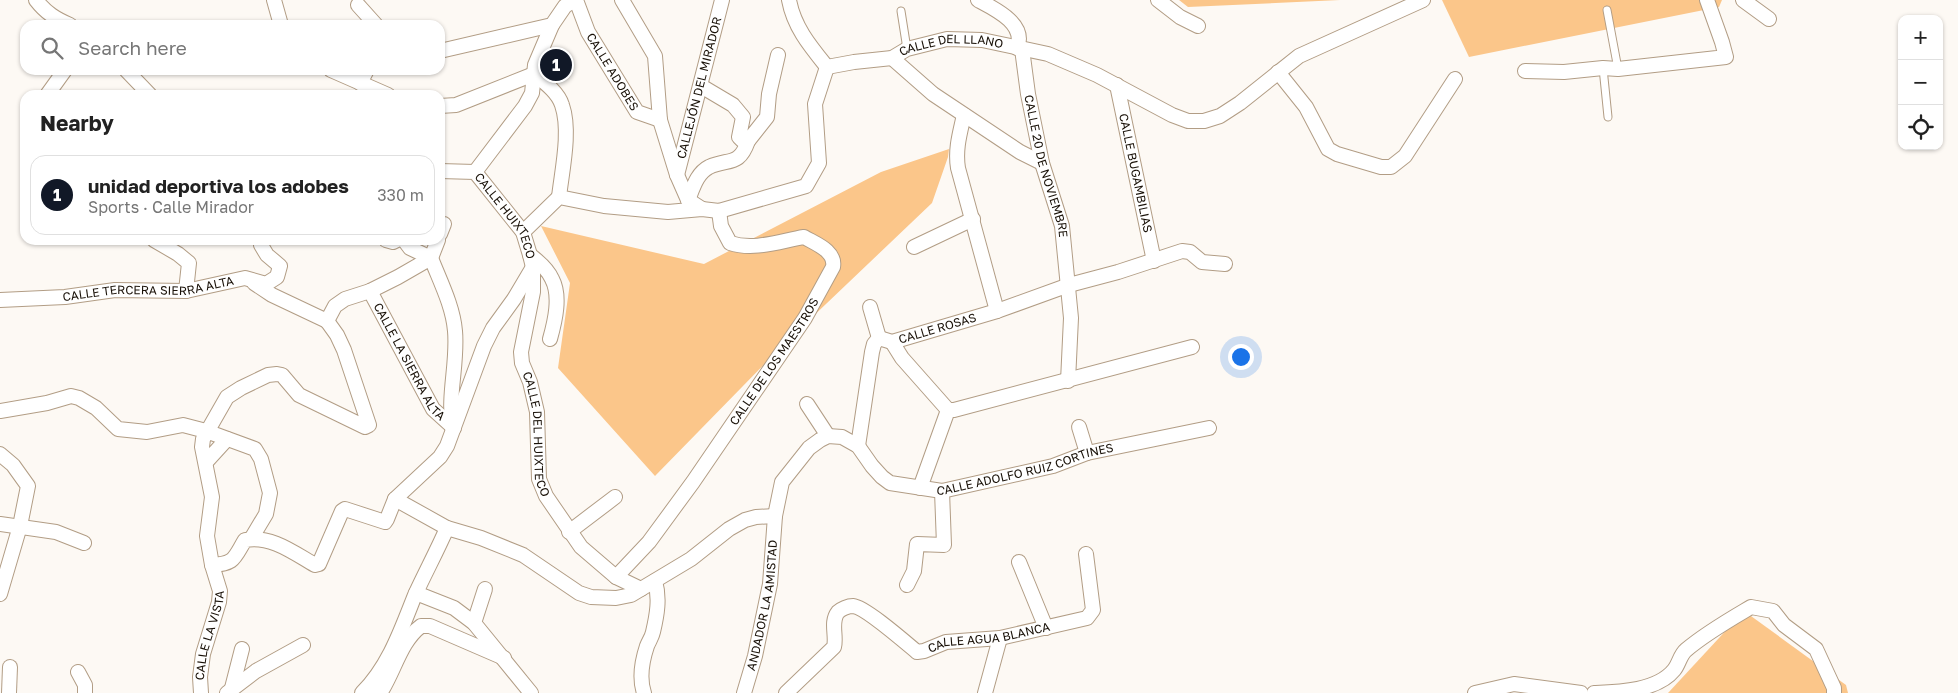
<!DOCTYPE html>
<meta charset="utf-8">
<style>
:root{--surface:#fff;--page:#f6f6f6;--text:#222;--muted:#767676;--line:#e0e0e0;--accent:#111827}
body{margin:0;font-family:"Golos Text",sans-serif;background:var(--page);color:var(--text)}
.controls{position:absolute;right:15px;top:15px;display:grid;overflow:hidden;border-radius:10px;box-shadow:0 1px 4px #0004}
.controls button{width:45px;height:45px;display:grid;place-items:center;padding:0;border:0;border-bottom:1px solid var(--line);background:var(--surface);color:var(--text);font:25px sans-serif}
.you{position:absolute;left:1240px;top:356px;width:18px;height:18px;margin:-12px;border:4px solid #fff;border-radius:50%;background:#1a73e8;box-shadow:0 0 0 8px #1a73e833}
.badge{display:grid;place-items:center;width:32px;height:32px;border-radius:50%;background:var(--accent);color:#fff;font-size:16px;font-weight:700}
.pin{position:absolute;translate:-50% -50%;border:2px solid #fff;box-shadow:0 1px 5px #0006}
.list{margin:0;padding:0;list-style:none}
h2{display:flex;justify-content:space-between;align-items:center;height:65px;margin:0;padding:0 20px;font-size:21px}
h2 small{font-size:16px;font-weight:400;color:var(--muted)}
.list li{display:grid;grid-template-columns:32px 1fr auto;gap:15px;align-items:center;box-sizing:border-box;height:80px;margin:0 10px 10px;padding:0 10px;border:1px solid var(--line);border-radius:15px}
.list b{display:block;font-size:19px;white-space:nowrap}
.list p{margin:0;font-size:16px;white-space:nowrap;color:var(--muted)}
.list em{font-size:16px;font-style:normal;color:var(--muted)}
.icon{flex:none;width:28px;height:28px;fill:none;stroke:currentColor;stroke-width:2;stroke-linecap:round;stroke-linejoin:round}
.map{position:relative;flex:none;width:1958px;height:693px;overflow:hidden}
.search{position:absolute;background:var(--surface);box-shadow:0 1px 4px #0004;left:20px;top:20px;width:425px;height:55px;display:flex;align-items:center;gap:12px;box-sizing:border-box;padding:0 18px;border-radius:15px;color:var(--muted);font-size:19px}
.panel{position:absolute;background:var(--surface);box-shadow:0 1px 4px #0004;left:20px;top:90px;width:425px;height:155px;border-radius:15px}
.map>svg:first-child{display:block}
.green{fill:#fbc68a}
.lines{fill:none;stroke-linecap:round;stroke-linejoin:round}
.lane-casing{stroke:#b29d85;stroke-width:9}
.street-casing{stroke:#b29d85;stroke-width:16}
.lane{stroke:#fff;stroke-width:7}
.street{stroke:#fff;stroke-width:14}
.labels{text-anchor:middle;stroke-width:5;stroke-linejoin:round;paint-order:stroke}
.street-label{font-size:12px;fill:#191108;stroke:#fff}
</style>
<div class="map">
<svg width="1958" height="693" viewBox="0 0 1958 693">
<rect width="100%" height="100%" fill="#fdf9f4"/>
<g class="green">
<polygon points="1179,0 1340,0 1188,7"/>
<polygon points="1442,0 1722,0 1719,7 1469,57"/>
<polygon points="949,149 948,157 932,203 784,344 655,476 558,368 570,283 541,226 704,264 881,172"/>
<polygon points="1744,611 1846,685 1848,693 1668,693"/>
</g>
<g class="lines">
<g class="lane-casing">
<g id="lane">
<polyline points="1607,10 1618,69"/>
<polyline points="901,11 907,49"/>
<polyline points="1603,68 1608,117"/>
</g>
</g>
<g class="street-casing">
<g id="street">
<path d="M36,0C46,13 56,19 70,25"/>
<polyline points="274,0 281,25"/>
<path id="s1" d="M576,0L588,32L637,112L660,120"/>
<polyline points="622,0 655,56 660,120 677,175 688,200 702,209"/>
<path d="M789,0C794,27 810,46 827,67"/>
<path d="M978,0C995,9 1027,24 1017,48"/>
<polyline points="1158,0 1180,17 1198,26"/>
<polyline points="1743,0 1769,19"/>
<polyline points="358,5 376,25"/>
<path id="s2" d="M1022,49L1028,94L1042,163L1062,226L1071,318L1068,381"/>
<polyline points="440,51 552,25 565,6 575,0"/>
<polyline points="892,58 933,94 1020,152 1042,163"/>
<path id="s3" d="M827,67L854,62L892,58L907,49L947,39L982,40L1048,54L1097,75L1172,115L1188,121H1204L1220,116L1240,103L1299,56L1423,0"/>
<polyline points="126,70 150,95"/>
<polyline points="331,70 388,95"/>
<polyline points="1525,71 1564,72 1603,68 1618,69 1726,57 1722,42 1707,0"/>
<polyline points="1278,72 1306,107 1328,149 1337,154 1381,167 1391,167 1405,156 1455,79"/>
<path d="M534,74C544,82 558,92 562,105C571,131 562,170 559,197"/>
<polyline points="360,83 367,70"/>
<path id="s4" d="M1117,85L1154,261"/>
<polyline points="701,86 733,105 743,117 739,137 742,140 748,141 767,117 769,94 778,55"/>
<polyline points="47,95 65,70"/>
<polyline points="440,106 456,105 534,74"/>
<path d="M964,115C960,133 955,149 958,168L997,311"/>
<path id="s5" d="M440,171L475,172L523,232L530,255L533,267V292L521,352L522,363L530,382L537,412L539,479L546,496L581,547L616,577L641,589"/>
<polyline points="475,172 525,106 532,93 535,65 552,25"/>
<path id="s6" d="M677,175L722,0"/>
<path d="M688,200C693,188 697,173 709,167C729,158 739,167 748,141"/>
<polyline points="523,232 559,197 604,206 668,212 702,209 719,211 806,186 819,163 815,104 827,67"/>
<polyline points="440,234 444,224"/>
<polyline points="154,240 178,254 189,263 186,291"/>
<polyline points="386,240 393,242 397,240"/>
<path d="M404,240L410,248L431,258C440,281 453,306 455,331C458,363 447,396 453,428"/>
<polyline points="914,247 973,219"/>
<path d="M530,255C538,261 548,270 552,279C561,296 555,321 550,339"/>
<polyline points="431,258 438,240"/>
<polyline points="254,283 272,295 327,321"/>
<path id="s7" d="M370,291L433,409L454,428"/>
<path id="s8" d="M0,300L65,297L115,290L186,291L245,278L266,284L277,277L280,266L267,255L261,245L263,240"/>
<polyline points="870,307 879,338"/>
<polyline points="327,321 335,306 345,299 370,291 398,277 431,258"/>
<path id="s9" d="M879,338L892,342L997,311L1069,285L1118,272L1182,251L1190,252L1202,262L1225,264"/>
<polyline points="892,342 902,358 948,410 954,410 1192,347"/>
<polyline points="807,404 828,436"/>
<polyline points="0,411 47,403 71,396 79,398 96,408 118,429 147,432 183,425 206,431 255,449 261,459 270,493 266,514 251,539"/>
<polyline points="1079,427 1087,453"/>
<polyline points="858,446 872,352 874,344 879,338"/>
<polyline points="0,454 13,465 28,486 20,526 0,594"/>
<polyline points="206,462 227,439"/>
<polyline points="920,488 948,410"/>
<polyline points="395,499 447,528 481,538 523,555 579,593 591,597 616,598 631,595 691,559 729,529 745,520 756,517 775,516"/>
<polyline points="0,524 56,532 84,543"/>
<polyline points="569,532 615,497"/>
<polyline points="1019,562 1046,628"/>
<path d="M212,565C235,564 234,558 245,540C271,535 294,553 315,565L319,564L342,511L345,509L385,522L387,519L395,499L440,457L447,446L484,346L493,328L514,299L533,267"/>
<path id="s10" d="M616,577L649,542L693,482L805,318L833,267C836,251 816,244 804,237C780,241 754,251 730,243L721,226L719,211"/>
<polyline points="907,585 914,571 917,544 944,545 942,491"/>
<polyline points="416,593 454,608 474,623 531,693"/>
<polyline points="474,623 485,589"/>
<polyline points="78,672 85,685 85,693"/>
<polyline points="232,688 242,649"/>
<path d="M372,692L382,690C395,669 401,641 421,626H430L504,658"/>
<polyline points="9,693 10,667"/>
<path id="s11" d="M201,693L200,677L203,654L219,602L220,591L212,565L207,536L212,497L202,447L203,439L227,397L241,388L268,375L277,374L282,375L299,395L365,427L369,425L344,350L337,335L327,321"/>
<polyline points="227,693 256,671 303,645"/>
<path d="M362,693C389,666 401,630 415,595C425,573 437,551 447,528"/>
<path d="M644,693C639,678 642,661 647,646C649,641 652,637 653,632C657,615 660,598 655,581"/>
<path id="s12" d="M744,693L755,656L770,584L775,516L782,482L809,448L820,440L828,436L842,437L858,446L872,466L882,477L890,483L942,491L1053,466L1087,453L1209,428"/>
<path id="s13" d="M786,693L834,647C837,636 830,622 838,612C841,609 848,606 853,606C865,607 905,642 917,652L924,651L946,642L1000,638L1087,618L1093,610L1086,554"/>
<polyline points="985,693 1000,638"/>
<polyline points="1475,693 1514,684 1581,693"/>
<path d="M1594,693C1619,692 1657,691 1674,670C1679,664 1680,655 1686,650C1706,633 1729,620 1751,607L1773,611L1784,625L1816,649L1834,688V693"/>
</g>
</g>
<use href="#lane" class="lane"/>
<use href="#street" class="street"/>
</g>
<g class="labels">
<g class="street-label">
<text dy="4" stroke="none"><textPath href="#s3" startOffset="128">CALLE DEL LLANO</textPath></text>
<text dy="4" stroke="none"><textPath href="#s1" startOffset="81">CALLE ADOBES</textPath></text>
<text dy="4" stroke="none"><textPath href="#s6" startOffset="90">CALLEJÓN DEL MIRADOR</textPath></text>
<text dy="4" stroke="none"><textPath href="#s2" startOffset="120">CALLE 20 DE NOVIEMBRE</textPath></text>
<text dy="4" stroke="none"><textPath href="#s4" startOffset="90">CALLE BUGAMBILIAS</textPath></text>
<text dy="4" stroke="none"><textPath href="#s5" startOffset="89">CALLE HUIXTECO</textPath></text>
<text dy="4" stroke="none"><textPath href="#s8" startOffset="149">CALLE TERCERA SIERRA ALTA</textPath></text>
<text dy="4" stroke="none"><textPath href="#s9" startOffset="61">CALLE ROSAS</textPath></text>
<text dy="4" stroke="none"><textPath href="#s7" startOffset="81">CALLE LA SIERRA ALTA</textPath></text>
<text dy="4" stroke="none"><textPath href="#s10" startOffset="268">CALLE DE LOS MAESTROS</textPath></text>
<text dy="4" stroke="none"><textPath href="#s5" startOffset="319">CALLE DEL HUIXTECO</textPath></text>
<text dy="4" stroke="none"><textPath href="#s12" startOffset="501">CALLE ADOLFO RUIZ CORTINES</textPath></text>
<text dy="4" stroke="none"><textPath href="#s12" startOffset="90">ANDADOR LA AMISTAD</textPath></text>
<text dy="4" stroke="none"><textPath href="#s11" startOffset="59">CALLE LA VISTA</textPath></text>
<text dy="4" stroke="none"><textPath href="#s13" startOffset="272">CALLE AGUA BLANCA</textPath></text>
</g>
</g>
</svg>
<div class="controls">
<button>+</button>
<button>−</button>
<button><svg class="icon" aria-label="locate" viewBox="0 0 24 24"><circle cx="12" cy="12" r="6"/><path d="M12 2v4M12 18v4M2 12h4M18 12h4"/></svg></button>
</div>
<div class="you"></div>
<div class="pin badge" style="left:556px;top:65px">1</div>
<div class="search"><svg class="icon" aria-label="search" viewBox="0 0 24 24"><circle cx="10" cy="10" r="6"/><path d="M15 15l6 6"/></svg>Search here</div>
<section class="panel">
<h2>Nearby<small></small></h2>
<ul class="list">
<li><span class="badge">1</span><div><b>unidad deportiva los adobes</b><p>Sports · Calle Mirador</p></div><em>330 m</em></li>
</ul>
</section>
</div>
